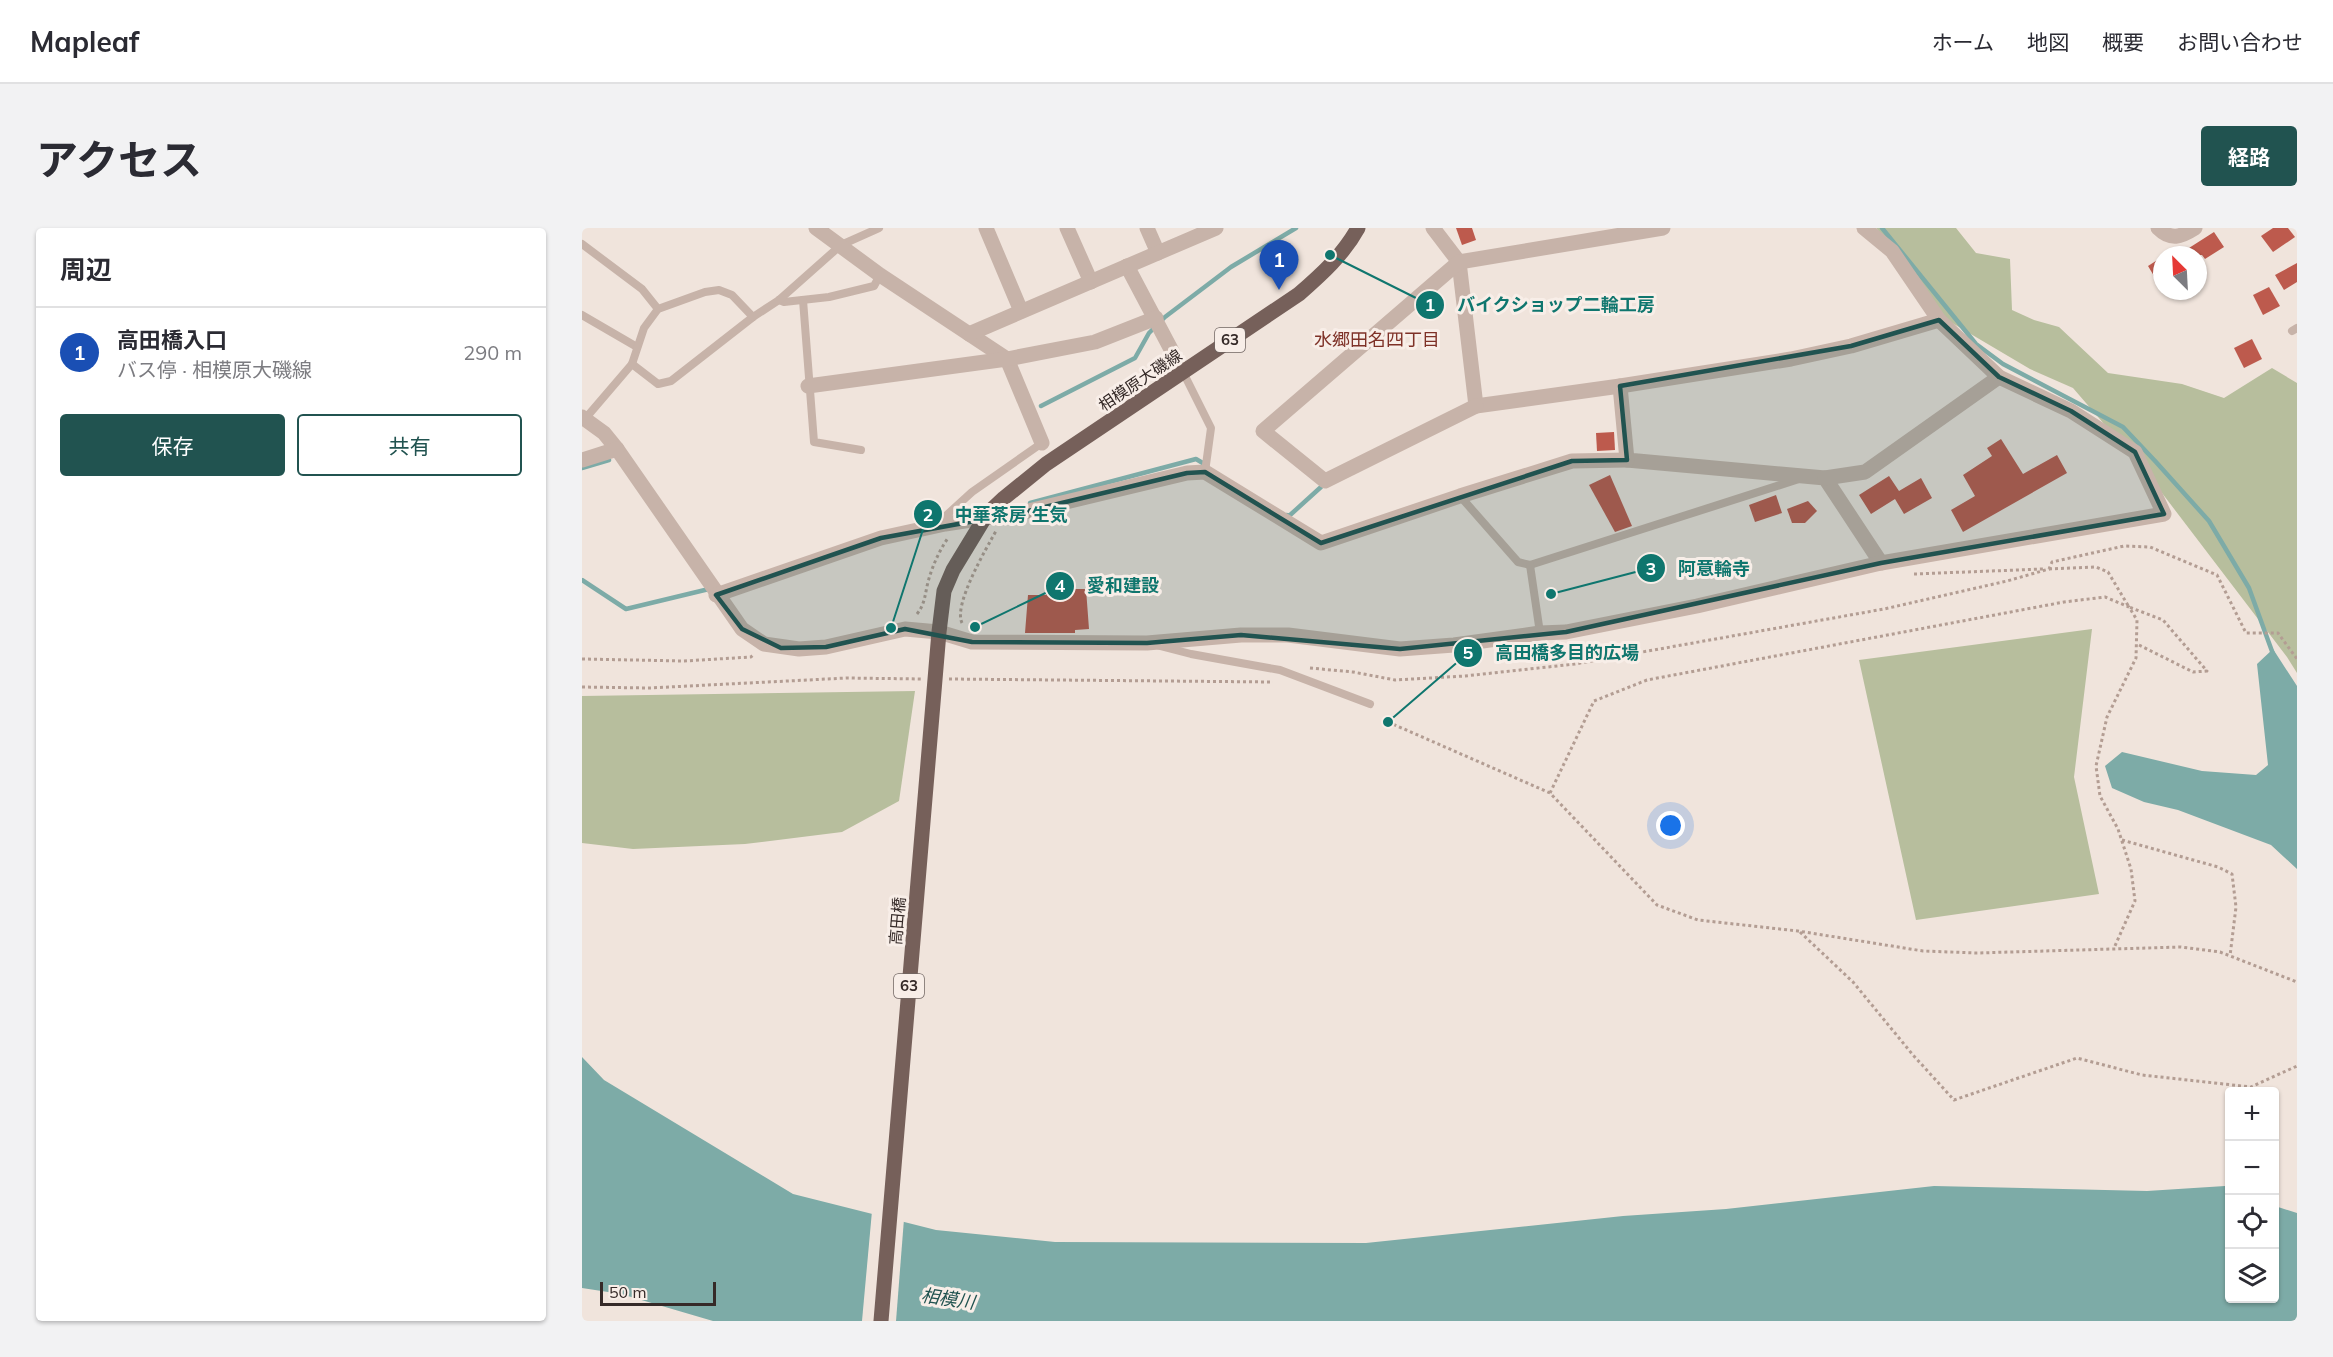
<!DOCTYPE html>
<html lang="ja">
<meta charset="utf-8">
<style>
:root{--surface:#fff;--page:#f2f2f3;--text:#2b2b33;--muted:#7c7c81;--line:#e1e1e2;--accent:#215350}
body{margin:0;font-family:Mulish,"Noto Sans JP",sans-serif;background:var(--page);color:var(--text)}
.controls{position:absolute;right:18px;bottom:18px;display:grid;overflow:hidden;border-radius:6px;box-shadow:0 2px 4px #0004}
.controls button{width:54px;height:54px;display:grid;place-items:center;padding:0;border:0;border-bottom:2px solid var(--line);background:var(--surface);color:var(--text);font:30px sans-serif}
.compass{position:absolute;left:1571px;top:18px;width:54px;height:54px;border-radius:50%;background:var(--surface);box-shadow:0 2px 4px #0004;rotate:336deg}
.scale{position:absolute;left:18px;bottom:15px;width:116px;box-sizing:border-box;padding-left:6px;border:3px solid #352a28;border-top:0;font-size:16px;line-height:21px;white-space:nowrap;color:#352a28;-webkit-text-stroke:4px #f8eee8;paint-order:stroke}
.you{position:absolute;left:1089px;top:598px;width:21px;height:21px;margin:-15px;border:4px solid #fff;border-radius:50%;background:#1a73e8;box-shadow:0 0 0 9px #1a73e833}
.badge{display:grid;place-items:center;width:39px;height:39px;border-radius:50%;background:var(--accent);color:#fff;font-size:20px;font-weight:700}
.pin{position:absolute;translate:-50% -50px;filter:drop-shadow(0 2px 3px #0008)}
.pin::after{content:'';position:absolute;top:32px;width:21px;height:18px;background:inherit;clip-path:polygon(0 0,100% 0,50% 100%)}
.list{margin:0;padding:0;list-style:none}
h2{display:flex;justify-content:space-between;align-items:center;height:78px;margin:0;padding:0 24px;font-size:26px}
h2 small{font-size:20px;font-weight:400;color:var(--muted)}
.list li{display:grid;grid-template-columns:39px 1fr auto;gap:18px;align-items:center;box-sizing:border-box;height:90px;padding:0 24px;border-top:2px solid var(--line)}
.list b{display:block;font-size:22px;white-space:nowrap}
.list p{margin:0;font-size:20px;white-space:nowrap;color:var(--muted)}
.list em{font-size:20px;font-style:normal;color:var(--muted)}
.actions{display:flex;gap:12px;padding:18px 24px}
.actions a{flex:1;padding:14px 0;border:2px solid var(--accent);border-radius:6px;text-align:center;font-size:21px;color:var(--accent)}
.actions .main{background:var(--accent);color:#fff}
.icon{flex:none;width:33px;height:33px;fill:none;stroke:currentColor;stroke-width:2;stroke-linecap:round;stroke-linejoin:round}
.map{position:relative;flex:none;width:1715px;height:1093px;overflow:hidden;border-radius:6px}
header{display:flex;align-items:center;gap:36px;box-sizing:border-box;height:84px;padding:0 30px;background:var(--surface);border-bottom:2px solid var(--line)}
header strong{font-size:28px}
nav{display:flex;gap:33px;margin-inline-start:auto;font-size:21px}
.intro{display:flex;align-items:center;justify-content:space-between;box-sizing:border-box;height:144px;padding:0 36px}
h1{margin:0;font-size:42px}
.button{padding:15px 27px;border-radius:6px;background:var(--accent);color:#fff;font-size:21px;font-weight:700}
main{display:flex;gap:36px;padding:0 36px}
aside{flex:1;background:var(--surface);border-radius:6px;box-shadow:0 2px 4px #0004}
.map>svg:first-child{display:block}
.green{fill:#b7be9d}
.water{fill:#7daba7}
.pier{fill:#f0e4dc}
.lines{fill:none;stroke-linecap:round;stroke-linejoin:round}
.stream{stroke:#7daba7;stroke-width:4.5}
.building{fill:#bd5a4d}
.path{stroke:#b39d93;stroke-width:3;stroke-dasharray:3 3;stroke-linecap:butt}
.lane{stroke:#c7b3a9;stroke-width:8}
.street{stroke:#c7b3a9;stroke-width:15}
.primary{stroke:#76605a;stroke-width:15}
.marked{fill:#215350;fill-opacity:0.2;stroke:#215350;stroke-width:4.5;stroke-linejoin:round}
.labels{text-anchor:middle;stroke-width:6;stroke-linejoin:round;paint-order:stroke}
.shield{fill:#f8eee8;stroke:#706562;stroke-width:1.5}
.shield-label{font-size:15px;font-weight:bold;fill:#352a28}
.street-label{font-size:16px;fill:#352a28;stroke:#f8eee8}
.neighbourhood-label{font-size:18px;fill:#7e3127;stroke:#f8eee8}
.water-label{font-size:18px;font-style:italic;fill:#215350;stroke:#f8eee8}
.leader{fill:none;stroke:#0f766e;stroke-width:2}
.callout-dot{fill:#0f766e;stroke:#f8eee8;stroke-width:2}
.mark-label{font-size:18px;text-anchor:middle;font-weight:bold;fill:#fff}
.callout-label{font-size:18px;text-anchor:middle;font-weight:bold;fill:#0f766e;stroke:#f8eee8;stroke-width:6;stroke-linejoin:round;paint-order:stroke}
</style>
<header>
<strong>Mapleaf</strong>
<nav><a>ホーム</a><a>地図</a><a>概要</a><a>お問い合わせ</a></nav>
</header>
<div class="intro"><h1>アクセス</h1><a class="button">経路</a></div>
<main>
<aside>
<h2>周辺<small></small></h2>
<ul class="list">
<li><span class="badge" style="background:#1a4fb4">1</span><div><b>高田橋入口</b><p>バス停 · 相模原大磯線</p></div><em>290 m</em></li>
</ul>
<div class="actions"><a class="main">保存</a><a>共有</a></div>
</aside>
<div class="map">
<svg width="1715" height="1093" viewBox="0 0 1715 1093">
<rect width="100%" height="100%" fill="#f0e4dc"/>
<g class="green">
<polygon points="1294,0 1374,0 1394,25 1428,31 1430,82 1452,92 1477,99 1526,145 1600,156 1642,170 1690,140 1715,155 1715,445 1705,429 1567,248 1491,160 1448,141 1360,89 1339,54"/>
<polygon points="1510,401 1492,549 1517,666 1334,692 1277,432"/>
<polygon points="333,463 317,573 260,604 163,616 51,621 0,615 0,468"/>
</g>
<g class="water">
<polygon points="1691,421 1715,458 1715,641 1689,617 1596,582 1562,574 1530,560 1523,538 1540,524 1620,543 1674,547 1686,537 1675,436"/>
<polygon points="0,829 22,852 211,966 354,1002 473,1014 784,1015 1041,988 1144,981 1352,958 1565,963 1643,958 1648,960 1648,1070 1692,1070 1693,978 1715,985 1715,1093 131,1093 39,1066 0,1060"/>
</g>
<polygon class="pier" points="290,983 322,991 314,1093 280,1093"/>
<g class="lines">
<g class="stream">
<polyline points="1300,0 1394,116 1421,136 1541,199 1574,234 1627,293 1667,360 1691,426"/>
<polyline points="459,178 553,130 567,105 583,89 649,39 714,0"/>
<polyline points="0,240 27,232"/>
<polyline points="448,275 614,231 624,237"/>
<polyline points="705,287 707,288 739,259"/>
<polyline points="0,352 44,381 127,361"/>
</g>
</g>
<g class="building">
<polygon points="874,0 890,0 894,12 880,17"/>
<polygon points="1691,0 1706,0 1713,9 1691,24 1679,8"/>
<polygon points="1632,4 1642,19 1623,31 1620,27 1596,27"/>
<polygon points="1580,29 1580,43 1572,48 1566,38"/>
<polygon points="1715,35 1715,54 1702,62 1693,47"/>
<polygon points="1687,59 1698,78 1681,87 1671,67"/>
<polygon points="1670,111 1680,131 1662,140 1652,120"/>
<polygon points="1032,204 1033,222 1015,223 1014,205"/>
<polygon points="1419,211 1441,246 1475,227 1485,245 1381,304 1369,282 1393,268 1381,247 1410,228 1405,220"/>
<polygon points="1028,247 1050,298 1033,304 1007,257"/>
<polygon points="1307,248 1317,263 1339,250 1350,270 1322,286 1313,271 1289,286 1277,267"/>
<polygon points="1194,267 1200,285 1173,294 1167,277"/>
<polygon points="1226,273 1235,283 1223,295 1210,295 1205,281"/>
<polygon points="464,352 489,352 489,361 504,361 507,401 493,402 493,405 443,405 446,367 464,367"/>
</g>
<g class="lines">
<g class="path">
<polyline points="1467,341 1514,339 1526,344 1547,379 1581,392 1625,443 1611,444 1555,416"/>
<polyline points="1332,346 1461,341"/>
<path d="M335,386C343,376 343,366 346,354C350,339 357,323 366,310"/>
<path d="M380,395C371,377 404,321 414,303"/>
<polyline points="0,431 102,433 169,429 171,427"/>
<polyline points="728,440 771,444 813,452 883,448 993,436 1302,381 1425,353 1467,341 1470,334 1542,318 1568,319 1635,347 1664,405 1696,405 1715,431"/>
<polyline points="367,451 691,454"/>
<polyline points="0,459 67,460 265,450 340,451"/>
<polyline points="806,494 968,565 1075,677 1116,692 1216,703 1341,723 1395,725 1599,719 1638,724 1715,754"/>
<polyline points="968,565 1012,473 1065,452 1482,374 1523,369 1547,379 1555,392 1554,430 1525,489 1514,538 1518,568 1536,601 1549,641 1553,673 1532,720"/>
<polyline points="1540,612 1636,639 1650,646 1654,679 1648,728"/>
<polyline points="1218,704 1271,754 1331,827 1372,872 1495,830 1560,847 1669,859 1715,838"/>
</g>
<g class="lane">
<polyline points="0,16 60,61 76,81"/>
<polyline points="197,72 202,74 247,69 292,58 298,47"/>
<polyline points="221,72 232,214 279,222"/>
<polyline points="0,87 55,119"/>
<polyline points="1710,103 1715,100"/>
<polyline points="50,136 76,156 89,153 171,89 197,72 259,17 297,0"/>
<polyline points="601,144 629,200 623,244"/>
<polyline points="3,191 50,136 62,100 76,81 123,64 137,62 150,67 171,89"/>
<polyline points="878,268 936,334 948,337 1217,251"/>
<polyline points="356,295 390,264 460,215"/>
<polyline points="948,337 958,405"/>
<polyline points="578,418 609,426 698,442 788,476"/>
</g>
<g class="street">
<polyline points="234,0 298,47 425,131 460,215"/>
<polyline points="404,0 439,83"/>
<polyline points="485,0 509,54"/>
<polyline points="565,0 576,25"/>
<polyline points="851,0 877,34 894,178 1038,158 1209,131 1269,118 1357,92"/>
<path d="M1576,0C1589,13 1599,9 1613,0"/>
<polyline points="545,38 601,144"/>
<polyline points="387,106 634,0"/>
<polyline points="226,158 425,131 513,114 574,90"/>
<polyline points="1038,158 1045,232 1243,250 1299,335"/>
<polyline points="894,178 743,253 681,203 877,34 1081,0"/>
<polyline points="0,189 22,205 35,221 160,401 182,416 217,421 244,419 323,401 357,404 390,414 565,415 659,407 706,407 818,421 872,417 958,405 984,404 1115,378 1299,335 1582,286 1553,224 1489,183 1417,149 1357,92 1310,23 1282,0"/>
<polyline points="0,232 35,221"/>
<polyline points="1243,250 1283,244 1417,149"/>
<polyline points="134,367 299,310 363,296 442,284 605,245 623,244 739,315 878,268 990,233 1045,232"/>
</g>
<path class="primary" d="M299,1093L357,404L362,363L371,342L405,286L422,270L464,236L717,66C740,46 761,27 776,0"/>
</g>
<path class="marked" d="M1357,92L1417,149L1489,183L1553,224L1582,286L1299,335L984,404L818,421L659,407L565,415L390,414L323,401L244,419L199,420L160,401L134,367L299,310L442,284L605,245L623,244L739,315L990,233L1045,232L1038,158L1269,118Z"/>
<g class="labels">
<g class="shield">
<rect x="633" y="100" width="30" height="24" rx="4.5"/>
<rect x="312" y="746" width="30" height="24" rx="4.5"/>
</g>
<g class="shield-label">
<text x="648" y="117">63</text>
<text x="327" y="763">63</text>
</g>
<g class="street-label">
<text transform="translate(558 152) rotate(-34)" y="6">相模原大磯線</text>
<text transform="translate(315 693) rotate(-85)" y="6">高田橋</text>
</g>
<g class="neighbourhood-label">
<text x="795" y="118">水郷田名四丁目</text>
</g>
<g class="water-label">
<text transform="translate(366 1071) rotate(8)" y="6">相模川</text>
</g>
</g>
<path class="leader" d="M748 27L848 77M309 400L346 286M969 366L1069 340M393 399L478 358M806 494L886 425"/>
<g class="callout-dot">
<circle cx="748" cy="27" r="6"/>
<circle cx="309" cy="400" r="6"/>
<circle cx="969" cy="366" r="6"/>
<circle cx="393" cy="399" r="6"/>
<circle cx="806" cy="494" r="6"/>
<circle cx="848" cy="77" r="15"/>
<circle cx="346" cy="286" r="15"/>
<circle cx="1069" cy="340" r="15"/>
<circle cx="478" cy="358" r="15"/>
<circle cx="886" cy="425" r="15"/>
</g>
<g class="mark-label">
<text x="848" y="83">1</text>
<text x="346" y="293">2</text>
<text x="1069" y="347">3</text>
<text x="478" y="364">4</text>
<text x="886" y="431">5</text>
</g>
<g class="callout-label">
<text x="974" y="83">バイクショップ二輪工房</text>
<text x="429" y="293">中華茶房 生気</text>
<text x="1132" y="347">阿意輪寺</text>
<text x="541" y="364">愛和建設</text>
<text x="985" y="431">高田橋多目的広場</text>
</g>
</svg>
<div class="controls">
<button>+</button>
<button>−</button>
<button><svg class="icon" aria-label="locate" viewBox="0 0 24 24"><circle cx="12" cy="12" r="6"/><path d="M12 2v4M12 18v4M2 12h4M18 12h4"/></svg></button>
<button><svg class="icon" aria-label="layers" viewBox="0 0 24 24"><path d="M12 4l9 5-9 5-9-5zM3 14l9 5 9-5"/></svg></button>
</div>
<svg class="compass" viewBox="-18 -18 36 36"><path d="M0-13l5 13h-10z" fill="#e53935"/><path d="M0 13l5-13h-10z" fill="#7c7c81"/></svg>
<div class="scale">50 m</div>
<div class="you"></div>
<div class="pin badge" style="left:697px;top:62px;background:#1a4fb4">1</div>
</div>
</main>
